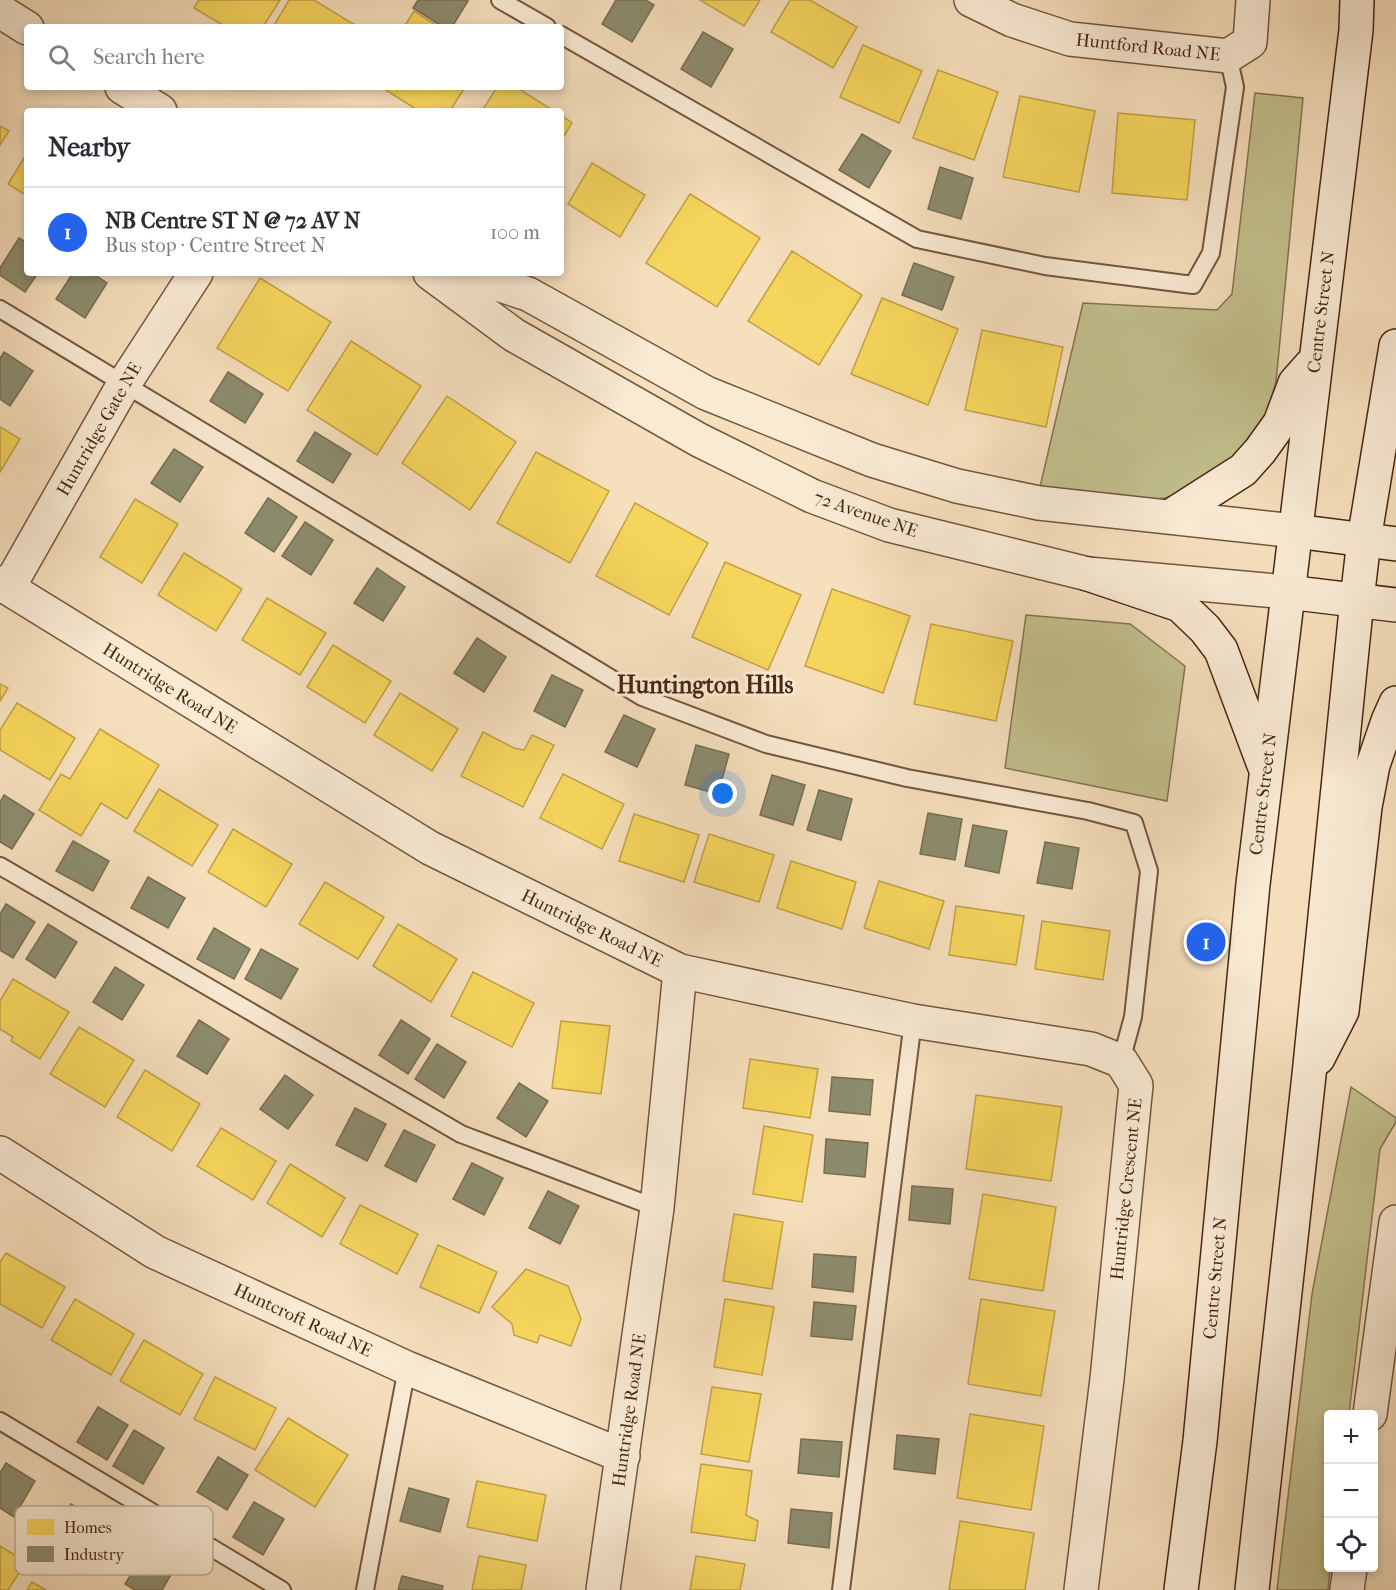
<!DOCTYPE html>
<meta charset="utf-8">
<style>
:root{--surface:#fff;--page:#f7f7f7;--text:#2b2b33;--muted:#7c7c81;--line:#e1e1e2;--accent:#2563eb}
body{margin:0;font-family:"IM FELL French Canon",serif;background:var(--page);color:var(--text)}
.controls{position:absolute;right:18px;bottom:18px;display:grid;overflow:hidden;border-radius:6px;box-shadow:0 3px 9px #0003}
.controls button{width:54px;height:54px;display:grid;place-items:center;padding:0;border:0;border-bottom:2px solid var(--line);background:var(--surface);color:var(--text);font:30px sans-serif}
.you{position:absolute;left:723px;top:794px;width:21px;height:21px;margin:-15px;border:4px solid #fff;border-radius:50%;background:#1a73e8;box-shadow:0 0 0 9px #1a73e833}
.badge{display:grid;place-items:center;width:39px;height:39px;border-radius:50%;background:var(--accent);color:#fff;font-size:20px;font-weight:700}
.pin{position:absolute;translate:-50% -50%;border:3px solid #fff;box-shadow:0 2px 6px #0006}
.list{margin:0;padding:0;list-style:none}
h2{display:flex;justify-content:space-between;align-items:center;height:78px;margin:0;padding:0 24px;font-size:26px}
h2 small{font-size:20px;font-weight:400;color:var(--muted)}
.list li{display:grid;grid-template-columns:39px 1fr auto;gap:18px;align-items:center;box-sizing:border-box;height:90px;padding:0 24px;border-top:2px solid var(--line)}
.list b{display:block;font-size:22px;white-space:nowrap}
.list p{margin:0;font-size:20px;white-space:nowrap;color:var(--muted)}
.list em{font-size:20px;font-style:normal;color:var(--muted)}
.icon{flex:none;width:33px;height:33px;fill:none;stroke:currentColor;stroke-width:2;stroke-linecap:round;stroke-linejoin:round}
.map{position:relative;flex:none;width:1396px;height:1590px;overflow:hidden}
.search{position:absolute;background:var(--surface);box-shadow:0 3px 9px #0003;left:24px;top:24px;width:540px;height:66px;display:flex;align-items:center;gap:15px;box-sizing:border-box;padding:0 21px;border-radius:6px;color:var(--muted);font-size:22px}
.panel{position:absolute;background:var(--surface);box-shadow:0 3px 9px #0003;left:24px;top:108px;width:540px;height:168px;border-radius:6px}
.map>svg:first-child{display:block}
.green{fill:#c2c08d;stroke:#847450;stroke-width:1.5}
.homes{fill:#f6d55c;stroke:#c2a146;stroke-width:1.5}
.industry{fill:#8c8c6e;stroke:#776e52;stroke-width:1.5}
.lines{fill:none;stroke-linecap:round;stroke-linejoin:round}
.service-casing{stroke:#73563d;stroke-width:20}
.minor-casing{stroke:#73563d;stroke-width:36}
.tertiary-casing{stroke:#73563d;stroke-width:36}
.secondary-casing{stroke:#472812;stroke-width:36}
.service{stroke:#f9ead4;stroke-width:16}
.minor{stroke:#f9ead4;stroke-width:33}
.tertiary{stroke:#f9ead4;stroke-width:33}
.secondary{stroke:#f9ead4;stroke-width:33}
.labels{text-anchor:middle;stroke-width:6;stroke-linejoin:round;paint-order:stroke}
.street-label{font-size:18px;fill:#472812;stroke:#f9ead4}
.district-label{font-size:24px;font-weight:bold;fill:#472812;stroke:#f9ead4}
.key{fill:#f9ead4;stroke:#c4b09a;stroke-width:1.5}
.key-label{font-size:16px;fill:#472812}
</style>
<div class="map">
<svg width="1396" height="1590" viewBox="0 0 1396 1590">
<rect width="100%" height="100%" fill="#f6dfbd"/>
<filter id="stains"><feTurbulence type="fractalNoise" baseFrequency=".00333" numOctaves="4"/><feColorMatrix values="0 0 0 0 .2 0 0 0 0 .09 0 0 0 0 .02 0 0 0 .5 -.17"/></filter>
<radialGradient id="worn" r=".72"><stop offset=".6" stop-color="#630" stop-opacity="0"/><stop offset="1" stop-color="#630" stop-opacity=".3"/></radialGradient>
<g class="green">
<polygon points="1255,93 1303,98 1276,382 1265,420 1246,449 1207,484 1165,498 1125,502 1040,487 1083,303 1217,310 1232,294"/>
<polygon points="1026,615 1130,624 1185,666 1167,801 1005,768"/>
<polygon points="1351,1087 1396,1118 1396,1122 1380,1149 1349,1414 1328,1414 1328,1568 1330,1568 1328,1590 1277,1590 1312,1294"/>
</g>
<g class="homes">
<polygon points="199,0 280,0 263,27 226,27 194,8"/>
<polygon points="289,0 314,0 355,25 354,27 273,27"/>
<polygon points="700,0 760,0 744,26"/>
<polygon points="790,0 810,0 857,27 833,68 771,32"/>
<polygon points="414,11 439,27 404,27"/>
<polygon points="863,45 922,71 899,123 840,97"/>
<polygon points="938,70 998,92 974,160 913,138"/>
<polygon points="381,87 465,87 450,111 419,111"/>
<polygon points="497,87 516,87 554,111 482,111"/>
<polygon points="1020,96 1095,111 1079,192 1003,177"/>
<polygon points="1118,113 1195,120 1187,200 1112,193"/>
<polygon points="561,115 572,123 561,141"/>
<polygon points="0,126 9,131 0,145"/>
<polygon points="27,153 27,196 8,184"/>
<polygon points="592,163 645,195 620,237 568,204"/>
<polygon points="690,194 760,238 717,307 646,263"/>
<polygon points="792,251 862,295 819,365 748,321"/>
<polygon points="260,278 331,322 288,391 217,348"/>
<polygon points="882,298 958,329 928,405 851,374"/>
<polygon points="982,330 1063,347 1046,427 965,410"/>
<polygon points="351,341 421,386 377,455 307,410"/>
<polygon points="447,396 516,442 470,510 402,463"/>
<polygon points="0,427 20,439 0,472"/>
<polygon points="536,452 609,491 570,563 497,523"/>
<polygon points="135,499 178,524 142,583 100,557"/>
<polygon points="635,503 708,543 669,615 596,576"/>
<polygon points="184,553 242,589 216,631 158,595"/>
<polygon points="725,562 801,595 768,670 692,637"/>
<polygon points="832,589 910,616 883,693 805,666"/>
<polygon points="267,598 326,633 300,675 242,640"/>
<polygon points="931,624 1013,641 996,721 914,704"/>
<polygon points="333,645 391,681 365,723 307,687"/>
<polygon points="0,684 8,688 0,701"/>
<polygon points="400,693 458,729 432,771 374,735"/>
<polygon points="17,703 75,738 50,780 0,750 0,730"/>
<polygon points="100,729 159,765 127,819 101,803 81,836 39,810 61,774 70,779"/>
<polygon points="483,732 514,748 524,750 532,735 554,745 523,807 461,776"/>
<polygon points="563,774 624,804 602,849 540,818"/>
<polygon points="159,789 218,825 192,866 134,831"/>
<polygon points="634,814 699,835 684,882 619,861"/>
<polygon points="233,829 292,864 266,907 208,872"/>
<polygon points="709,834 774,855 759,902 694,882"/>
<polygon points="791,861 856,882 842,929 777,908"/>
<polygon points="879,881 944,901 929,949 864,928"/>
<polygon points="325,882 384,917 358,959 299,924"/>
<polygon points="956,906 1024,916 1016,965 949,955"/>
<polygon points="1042,921 1110,931 1103,980 1035,969"/>
<polygon points="398,924 457,959 431,1002 373,966"/>
<polygon points="473,972 534,1003 512,1047 451,1016"/>
<polygon points="13,979 69,1012 40,1059 11,1041 13,1037 0,1029 0,1001"/>
<polygon points="561,1021 610,1026 601,1094 552,1088"/>
<polygon points="79,1027 134,1060 105,1107 50,1074"/>
<polygon points="750,1059 818,1069 810,1118 743,1108"/>
<polygon points="145,1070 200,1104 172,1151 117,1117"/>
<polygon points="976,1095 1062,1107 1051,1181 966,1169"/>
<polygon points="764,1126 813,1135 802,1202 753,1194"/>
<polygon points="221,1128 276,1161 253,1200 197,1166"/>
<polygon points="290,1164 345,1198 322,1237 267,1203"/>
<polygon points="983,1194 1056,1207 1043,1291 969,1279"/>
<polygon points="360,1205 418,1234 397,1274 340,1244"/>
<polygon points="734,1214 783,1222 772,1289 723,1281"/>
<polygon points="438,1245 497,1272 479,1313 420,1287"/>
<polygon points="6,1253 65,1287 42,1328 0,1304 0,1262"/>
<polygon points="526,1269 568,1286 581,1319 571,1346 540,1335 537,1343 514,1335 512,1324 492,1307"/>
<polygon points="75,1299 134,1334 111,1375 51,1340"/>
<polygon points="725,1299 774,1307 762,1375 714,1367"/>
<polygon points="981,1299 1055,1311 1041,1396 968,1384"/>
<polygon points="144,1340 203,1374 180,1415 120,1381"/>
<polygon points="215,1377 276,1408 255,1450 194,1419"/>
<polygon points="712,1387 761,1394 749,1462 701,1454"/>
<polygon points="970,1414 1044,1426 1031,1510 957,1498"/>
<polygon points="288,1418 348,1455 315,1507 255,1470"/>
<polygon points="701,1464 752,1471 746,1515 758,1521 755,1541 691,1532"/>
<polygon points="477,1481 546,1495 537,1541 467,1527"/>
<polygon points="960,1521 1034,1533 1025,1590 949,1590"/>
<polygon points="0,1546 26,1562 8,1590 0,1590"/>
<polygon points="479,1556 526,1565 521,1590 472,1590"/>
<polygon points="696,1556 745,1564 740,1590 690,1590"/>
<polygon points="32,1582 46,1590 27,1590"/>
</g>
<g class="industry">
<polygon points="418,0 465,0 468,1 452,27 443,27 413,8"/>
<polygon points="616,0 646,0 654,5 632,42 602,24"/>
<polygon points="703,32 733,49 711,87 681,69"/>
<polygon points="862,134 891,151 869,188 839,170"/>
<polygon points="940,167 973,178 961,219 928,209"/>
<polygon points="19,238 27,243 27,273 38,273 25,292 0,275 0,268"/>
<polygon points="914,263 954,277 942,310 902,295"/>
<polygon points="73,273 92,273 107,283 85,318 56,299"/>
<polygon points="4,352 33,371 10,406 0,399 0,358"/>
<polygon points="228,372 263,394 245,423 210,401"/>
<polygon points="315,432 351,454 333,483 297,461"/>
<polygon points="174,449 203,467 180,502 151,483"/>
<polygon points="268,498 297,517 274,552 245,533"/>
<polygon points="305,522 333,540 311,575 282,556"/>
<polygon points="377,568 405,587 383,621 354,603"/>
<polygon points="477,638 506,657 484,692 454,673"/>
<polygon points="552,675 583,690 565,727 534,711"/>
<polygon points="624,715 655,729 637,767 605,752"/>
<polygon points="696,745 729,754 718,794 685,785"/>
<polygon points="772,775 805,785 793,825 760,815"/>
<polygon points="819,790 852,799 841,840 807,830"/>
<polygon points="4,795 34,814 12,849 0,842 0,802"/>
<polygon points="928,813 962,819 955,860 920,854"/>
<polygon points="973,825 1007,831 999,873 965,866"/>
<polygon points="73,841 109,861 93,891 56,871"/>
<polygon points="1045,842 1079,848 1072,889 1037,883"/>
<polygon points="148,877 185,898 168,928 131,908"/>
<polygon points="6,904 35,922 13,958 0,950 0,914"/>
<polygon points="48,924 77,942 55,978 26,959"/>
<polygon points="214,928 250,949 234,979 197,959"/>
<polygon points="261,949 298,969 281,999 245,979"/>
<polygon points="115,967 144,985 122,1020 93,1002"/>
<polygon points="199,1020 229,1039 207,1074 177,1056"/>
<polygon points="401,1020 430,1039 408,1074 379,1055"/>
<polygon points="437,1044 466,1062 444,1098 415,1079"/>
<polygon points="285,1075 313,1095 288,1129 260,1109"/>
<polygon points="832,1077 873,1080 870,1115 829,1111"/>
<polygon points="519,1083 548,1101 526,1137 497,1118"/>
<polygon points="355,1108 386,1124 367,1161 336,1145"/>
<polygon points="404,1130 435,1145 416,1182 385,1166"/>
<polygon points="826,1139 868,1143 865,1177 824,1173"/>
<polygon points="472,1163 503,1178 484,1215 453,1199"/>
<polygon points="912,1186 953,1189 950,1224 909,1220"/>
<polygon points="548,1191 579,1206 560,1244 529,1228"/>
<polygon points="814,1254 856,1257 853,1292 812,1287"/>
<polygon points="814,1302 856,1306 852,1340 811,1336"/>
<polygon points="98,1407 128,1425 107,1460 77,1442"/>
<polygon points="134,1430 164,1448 143,1484 113,1466"/>
<polygon points="897,1435 939,1439 935,1474 894,1469"/>
<polygon points="801,1439 842,1442 839,1477 798,1473"/>
<polygon points="218,1457 248,1475 227,1510 197,1492"/>
<polygon points="6,1463 35,1481 14,1517 0,1508 0,1473"/>
<polygon points="409,1488 449,1499 440,1532 400,1521"/>
<polygon points="254,1502 284,1519 263,1555 233,1537"/>
<polygon points="71,1504 100,1522 79,1557 50,1539"/>
<polygon points="791,1509 832,1513 829,1548 788,1543"/>
<polygon points="147,1549 176,1566 162,1590 135,1590 125,1584"/>
<polygon points="402,1576 443,1586 442,1590 398,1590"/>
</g>
<g class="lines">
<g class="service-casing">
<g id="service">
<polyline points="500,0 547,27"/>
<polyline points="561,35 917,239 1045,266 1193,285 1211,253 1235,87 1228,56"/>
<polyline points="0,309 642,697 766,744 907,778 1088,811 1134,823 1149,871 1133,1017 1121,1061"/>
<polyline points="0,866 461,1134 657,1208"/>
<polyline points="0,1421 282,1590"/>
<polyline points="365,1590 407,1368"/>
<polyline points="841,1590 913,1021"/>
</g>
</g>
<g class="minor-casing">
<g id="minor">
<polyline points="971,0 1012,20 1070,39 1228,56 1250,42 1253,0"/>
<polyline points="0,583 430,848 680,971 913,1021 1091,1049 1121,1061 1136,1085 1107,1379 1081,1590"/>
<polyline points="8,588 124,384 196,273"/>
<polyline points="0,1153 155,1252 407,1368 623,1456"/>
<polyline points="1370,1414 1396,1222"/>
<polyline points="603,1590 657,1208 680,971"/>
<polyline points="1347,1590 1350,1568"/>
</g>
</g>
<g class="tertiary-casing">
<g id="tertiary">
<polyline points="0,11 27,28"/>
<polyline points="122,87 160,111"/>
<polyline points="430,273 514,335 699,440 812,496 889,525 1088,574 1287,592"/>
<polyline points="463,273 528,294 706,393 872,460 957,486 1039,503 1295,531"/>
</g>
</g>
<g class="secondary-casing">
<g id="secondary">
<polyline points="1171,516 1243,470 1260,451 1280,423 1295,383 1311,365"/>
<polyline points="1295,531 1396,544"/>
<polyline points="1088,574 1180,605 1205,629 1221,650 1264,765"/>
<polyline points="1287,592 1396,605"/>
<polyline points="1318,1058 1342,1011 1365,807 1373,765 1388,721 1396,703"/>
<polyline points="1181,1590 1200,1441 1253,884 1356,30 1357,0"/>
<polyline points="1252,1590 1309,1075 1357,600 1364,540 1396,346"/>
</g>
</g>
<use href="#service" class="service"/>
<use href="#minor" class="minor"/>
<use href="#tertiary" class="tertiary"/>
<use href="#secondary" class="secondary"/>
</g>
<g class="labels">
<g class="street-label">
<text transform="translate(1148 47) rotate(6)" y="6">Huntford Road NE</text>
<text transform="translate(1321 312) rotate(-83)" y="6">Centre Street N</text>
<text transform="translate(99 429) rotate(-60)" y="6">Huntridge Gate NE</text>
<text transform="translate(866 514) rotate(19)" y="6">72 Avenue NE</text>
<text transform="translate(170 688) rotate(32)" y="6">Huntridge Road NE</text>
<text transform="translate(1263 794) rotate(-83)" y="6">Centre Street N</text>
<text transform="translate(592 928) rotate(26)" y="6">Huntridge Road NE</text>
<text transform="translate(1126 1189) rotate(-84)" y="6">Huntridge Crescent NE</text>
<text transform="translate(1215 1278) rotate(-85)" y="6">Centre Street N</text>
<text transform="translate(303 1320) rotate(25)" y="6">Huntcroft Road NE</text>
<text transform="translate(629 1410) rotate(-82)" y="6">Huntridge Road NE</text>
</g>
<g class="district-label">
<text x="705" y="693">Huntington Hills</text>
</g>
</g>
<rect x="15" y="1506" width="198" height="69" rx="9" class="key"/>
<rect x="27" y="1519" width="27" height="16" fill="#f6d55c"/>
<rect x="27" y="1546" width="27" height="16" fill="#8c8c6e"/>
<g class="key-label">
<text x="64" y="1533">Homes</text>
<text x="64" y="1560">Industry</text>
</g>
<rect width="100%" height="100%" filter="url(#stains)"/>
<rect width="100%" height="100%" fill="url(#worn)"/>
</svg>
<div class="controls">
<button>+</button>
<button>−</button>
<button><svg class="icon" aria-label="locate" viewBox="0 0 24 24"><circle cx="12" cy="12" r="6"/><path d="M12 2v4M12 18v4M2 12h4M18 12h4"/></svg></button>
</div>
<div class="you"></div>
<div class="pin badge" style="left:1206px;top:942px">1</div>
<div class="search"><svg class="icon" aria-label="search" viewBox="0 0 24 24"><circle cx="10" cy="10" r="6"/><path d="M15 15l6 6"/></svg>Search here</div>
<section class="panel">
<h2>Nearby<small></small></h2>
<ul class="list">
<li><span class="badge">1</span><div><b>NB Centre ST N @ 72 AV N</b><p>Bus stop · Centre Street N</p></div><em>100 m</em></li>
</ul>
</section>
</div>
